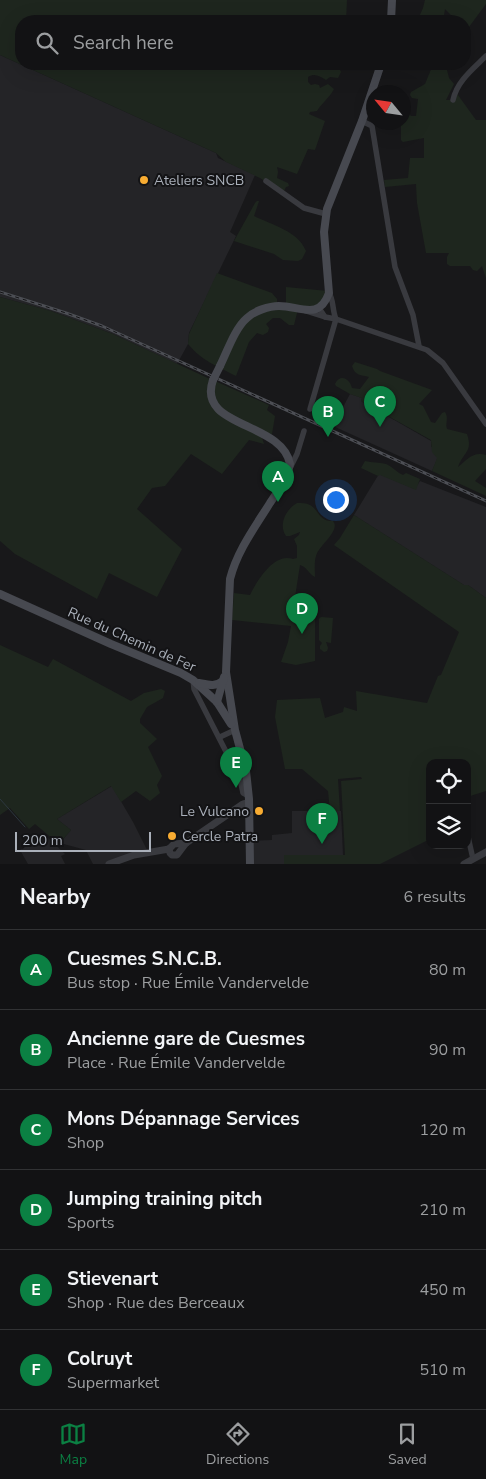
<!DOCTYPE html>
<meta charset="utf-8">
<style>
:root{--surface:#121214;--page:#1b1b1d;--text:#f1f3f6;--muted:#9c9ea0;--line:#313234;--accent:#0b8043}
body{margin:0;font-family:"Nunito Sans",sans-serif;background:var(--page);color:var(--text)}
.controls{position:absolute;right:15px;bottom:15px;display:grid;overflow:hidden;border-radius:10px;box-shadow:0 5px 20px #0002}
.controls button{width:45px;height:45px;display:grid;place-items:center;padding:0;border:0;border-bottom:1px solid var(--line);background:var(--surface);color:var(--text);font:25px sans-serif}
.compass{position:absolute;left:366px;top:85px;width:45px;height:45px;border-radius:50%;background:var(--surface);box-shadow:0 5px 20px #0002;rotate:299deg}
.scale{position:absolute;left:15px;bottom:12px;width:136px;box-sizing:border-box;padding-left:5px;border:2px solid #aab0ba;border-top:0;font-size:14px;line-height:18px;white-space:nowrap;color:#aab0ba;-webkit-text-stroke:4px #131315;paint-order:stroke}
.you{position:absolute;left:335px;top:499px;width:18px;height:18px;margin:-12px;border:4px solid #fff;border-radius:50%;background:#1a73e8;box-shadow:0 0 0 8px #1a73e833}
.badge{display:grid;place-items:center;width:32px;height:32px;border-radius:50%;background:var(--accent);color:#fff;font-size:16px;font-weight:700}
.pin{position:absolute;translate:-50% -41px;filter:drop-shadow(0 1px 2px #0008)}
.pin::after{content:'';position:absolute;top:26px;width:18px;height:15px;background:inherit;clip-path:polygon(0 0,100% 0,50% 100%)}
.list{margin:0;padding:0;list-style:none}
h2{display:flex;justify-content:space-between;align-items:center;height:65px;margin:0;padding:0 20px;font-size:21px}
h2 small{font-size:16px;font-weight:400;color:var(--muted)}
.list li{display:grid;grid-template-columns:32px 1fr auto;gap:15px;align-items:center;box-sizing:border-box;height:80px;padding:0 20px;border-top:1px solid var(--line)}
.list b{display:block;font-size:19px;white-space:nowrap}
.list p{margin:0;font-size:16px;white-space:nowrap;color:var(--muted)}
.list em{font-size:16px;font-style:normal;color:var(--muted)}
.icon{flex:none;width:28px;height:28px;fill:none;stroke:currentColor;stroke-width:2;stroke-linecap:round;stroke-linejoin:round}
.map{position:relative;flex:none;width:486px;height:864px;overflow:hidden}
.search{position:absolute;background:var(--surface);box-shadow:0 5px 20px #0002;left:15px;right:15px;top:15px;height:55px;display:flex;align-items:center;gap:12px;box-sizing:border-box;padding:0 18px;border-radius:20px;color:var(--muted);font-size:19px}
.sheet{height:545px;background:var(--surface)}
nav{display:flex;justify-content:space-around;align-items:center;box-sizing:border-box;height:70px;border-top:1px solid var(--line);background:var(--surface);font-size:14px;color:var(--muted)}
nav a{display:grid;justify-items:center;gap:2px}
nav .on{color:var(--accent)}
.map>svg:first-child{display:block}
.built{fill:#242427}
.green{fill:#1e261e}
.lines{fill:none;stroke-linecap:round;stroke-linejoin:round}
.stream{stroke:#2d383f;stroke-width:1}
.minor{stroke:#393a3f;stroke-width:5.5}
.tertiary{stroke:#393a3f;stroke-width:7}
.secondary{stroke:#474950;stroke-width:8}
.rail-casing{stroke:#4c4e54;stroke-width:3}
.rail{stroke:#131315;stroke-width:1;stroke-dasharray:4;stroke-linecap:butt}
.secondary-bridge{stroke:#474950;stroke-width:8}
.poi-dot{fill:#f8ac32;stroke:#131315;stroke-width:2}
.labels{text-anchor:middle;stroke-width:4;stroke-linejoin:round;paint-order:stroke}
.poi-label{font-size:14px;fill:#aab0ba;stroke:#131315;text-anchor:start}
.street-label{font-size:14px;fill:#aab0ba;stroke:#131315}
</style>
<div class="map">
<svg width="486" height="864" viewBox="0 0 486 864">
<rect width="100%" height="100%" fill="#18181a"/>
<g class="built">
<polygon points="0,55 216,153 218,158 255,175 230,232 236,236 189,333 188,344 177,364 113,334 51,311 0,297"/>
<polygon points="350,394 362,398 361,401 431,441 431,446 438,457 432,471 333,426"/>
<polygon points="379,474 415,489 420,481 486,507 486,598 468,585 464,585 354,515"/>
<polygon points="112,786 133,822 148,852 109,864 93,864 86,850 60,843 71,830 57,819"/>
<polygon points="292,811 341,811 343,855 284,855 284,864 250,864 250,841 272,840 272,835 292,833"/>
<polygon points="44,834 65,854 61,856 65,864 28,864 20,850"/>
</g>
<g class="green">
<path d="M0,0H347L346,21H21V64H325L334,68H339L341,72L338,78L330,77L326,80C319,76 315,73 308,77V82L311,85L315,84L319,85L320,88L328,84L334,89C330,97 322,103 317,111L310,112L309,114L325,121L315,150L308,149L297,174L277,167L278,172L277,178L288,183L289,186L286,187L283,193L260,178L226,162L216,153L0,55Z"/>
<polygon points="425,0 486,0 486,4 466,31 465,29 465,21 457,21 445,9 443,21 427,21 421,20 419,17 423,8"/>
<polygon points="435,64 443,64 446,66 449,78 454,84 446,100 453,100 455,91 476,120 486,120 486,278 482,266 477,271 473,270 470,266 450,266 447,264 447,257 449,253 426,253 417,203 416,184 385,187 384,180 408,178 410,158 424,158 424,138 403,142 401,140 401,123 404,122 404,110 407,111 411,116 416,116 418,99 412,98 410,95 411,92 425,84 432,67"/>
<path d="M257,201H259L254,216C272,225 298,231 306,251L302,259L298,261L283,260L274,254L234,241L255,203Z"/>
<path d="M217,273L272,293L277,299V305L286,306V287L328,291L323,305L298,309L294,325H289L280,318H273L266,324L269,328L268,332L263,335L257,333L249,342L236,376C217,366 202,361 188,344L189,334Z"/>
<path d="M0,297L51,311L113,334L210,379C207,391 204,400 216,408L213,395L215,381L269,405L267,410L275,416L272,434L260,432L264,444L249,440L222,474L191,454L165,486L152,488L137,509L182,549L157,597L109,573L97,599L15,554L0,541Z"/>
<path d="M355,362L377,369L380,371L432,390L419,404L423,406L431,422L435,423L442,413L445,412C449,418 445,423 447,429L467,434C473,452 464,451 458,467C467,460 473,451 486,455V469L475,481L486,488V496L432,471L437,458L432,452L431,440L361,401L362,398L350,394L336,386L335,384C340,373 350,379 352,388L360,389L369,377C361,375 355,376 352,366Z"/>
<path d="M365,461C372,463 379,462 386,464C393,467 396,472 403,475L406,473L420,479L416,490L380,475L378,476L361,468Z"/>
<path d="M297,503C301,503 306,503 310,505C319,510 319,522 333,521C341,531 319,545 316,556C314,562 315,571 315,577C309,574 307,567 300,565L293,610L315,613V661L296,665L281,662L288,642L291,626L232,620L234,593L250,595C257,581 274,552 293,559L297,558V546L294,539L299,535L300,532L290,536H286C278,525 286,509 297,503Z"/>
<polygon points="354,515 464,585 468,585 486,598 486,791 467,797 467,763 430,763 430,813 428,814 430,817 430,839 380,864 284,864 284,855 345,855 341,781 362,779 361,777 338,779 340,811 330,811 328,791 302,769 285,769 275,717 277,700 320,698 325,718 343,712 344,707 357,711 356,691 427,703 438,676 441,675 459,632 334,545 340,538"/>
<polygon points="321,617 333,618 331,643 326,642 328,648 327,651 324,652 320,649 320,646 322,643 319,640 319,619"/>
<polygon points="0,645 48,667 53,659 131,701 144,693 161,689 165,691 163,698 147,707 140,719 140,723 157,739 148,747 162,776 157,785 160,793 150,801 136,791 121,802 111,786 57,819 71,830 59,844 35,824 29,829 10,808 0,815"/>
</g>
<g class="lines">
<polyline class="stream" points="0,799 25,827"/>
<g class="minor">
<path d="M453,100C457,81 473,69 486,56"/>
<polyline points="362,121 372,126 395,267 413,315 419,346"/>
<polyline points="266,181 304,208 326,214"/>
<polyline points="319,308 325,317 336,319 427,350 443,363 486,424"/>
<polyline points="306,311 325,317"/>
<path d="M310,409L336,319C332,310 334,300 329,293"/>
<polyline points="290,468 297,454 304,431"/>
<polyline points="193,680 194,689 240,779 243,793 249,796"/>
<polyline points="220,737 235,730"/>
<polyline points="467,832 473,859"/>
</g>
<g class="tertiary">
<polyline points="169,849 170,853 172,855 177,855 186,843 243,804 249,802"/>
<polyline points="169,849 174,844 186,843"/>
<polyline points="109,864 134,855 169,849"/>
<polyline points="464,864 486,852"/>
</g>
<g class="secondary">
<polyline points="391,21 392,0"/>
<path d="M220,366C227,352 235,328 247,318C254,311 269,306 279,306C300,306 319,321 329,293L324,232L327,209L362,121L381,64"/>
<path d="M213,380C196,428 282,421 290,464C287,479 278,491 270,503C255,527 237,551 230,579L226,672L235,730L246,771L249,799L250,864"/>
<polyline points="0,594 111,644 181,673 193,680 217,702 231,724"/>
<path d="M199,683C209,685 215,687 223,681"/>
<polyline points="217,702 224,677"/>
</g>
<g class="rail-casing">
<polyline id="rail" points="0,292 66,313 102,326 486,501"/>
</g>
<use href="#rail" class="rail"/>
<polyline class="secondary-bridge" points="213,380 220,366"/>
</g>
<g class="poi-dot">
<circle cx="144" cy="180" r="5"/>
<circle cx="259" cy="811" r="5"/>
<circle cx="172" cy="836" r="5"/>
</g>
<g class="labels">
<g class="poi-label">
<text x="154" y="185">Ateliers SNCB</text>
<text x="249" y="816" text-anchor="end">Le Vulcano</text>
<text x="182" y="841">Cercle Patra</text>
</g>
<g class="street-label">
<text transform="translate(132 639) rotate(24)" y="5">Rue du Chemin de Fer</text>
</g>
</g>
</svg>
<div class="controls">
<button><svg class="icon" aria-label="locate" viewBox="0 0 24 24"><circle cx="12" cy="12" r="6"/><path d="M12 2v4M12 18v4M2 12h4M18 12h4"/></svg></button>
<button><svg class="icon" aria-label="layers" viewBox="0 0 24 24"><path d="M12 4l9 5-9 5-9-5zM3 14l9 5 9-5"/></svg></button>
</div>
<svg class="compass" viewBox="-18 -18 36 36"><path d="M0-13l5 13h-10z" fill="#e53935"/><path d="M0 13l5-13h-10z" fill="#9c9ea0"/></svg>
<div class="scale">200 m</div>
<div class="you"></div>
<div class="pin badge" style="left:278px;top:502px">A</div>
<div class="pin badge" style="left:328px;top:437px">B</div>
<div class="pin badge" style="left:380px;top:427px">C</div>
<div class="pin badge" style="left:302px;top:634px">D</div>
<div class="pin badge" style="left:236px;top:788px">E</div>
<div class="pin badge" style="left:322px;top:844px">F</div>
<div class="search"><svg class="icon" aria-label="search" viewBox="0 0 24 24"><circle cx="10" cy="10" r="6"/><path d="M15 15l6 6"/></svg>Search here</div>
</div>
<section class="sheet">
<h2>Nearby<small>6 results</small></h2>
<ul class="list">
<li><span class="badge">A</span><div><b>Cuesmes S.N.C.B.</b><p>Bus stop · Rue Émile Vandervelde</p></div><em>80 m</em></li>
<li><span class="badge">B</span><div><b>Ancienne gare de Cuesmes</b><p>Place · Rue Émile Vandervelde</p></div><em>90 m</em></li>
<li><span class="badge">C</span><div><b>Mons Dépannage Services</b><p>Shop</p></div><em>120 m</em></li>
<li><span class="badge">D</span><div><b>Jumping training pitch</b><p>Sports</p></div><em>210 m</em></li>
<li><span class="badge">E</span><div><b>Stievenart</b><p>Shop · Rue des Berceaux</p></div><em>450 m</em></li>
<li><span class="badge">F</span><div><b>Colruyt</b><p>Supermarket</p></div><em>510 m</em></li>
</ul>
</section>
<nav>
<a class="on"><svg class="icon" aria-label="map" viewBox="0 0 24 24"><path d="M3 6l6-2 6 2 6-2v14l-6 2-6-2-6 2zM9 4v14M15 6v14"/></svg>Map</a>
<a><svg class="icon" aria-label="directions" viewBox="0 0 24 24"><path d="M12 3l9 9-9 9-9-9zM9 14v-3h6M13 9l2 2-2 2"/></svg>Directions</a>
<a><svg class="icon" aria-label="saved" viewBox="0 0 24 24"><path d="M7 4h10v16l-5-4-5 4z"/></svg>Saved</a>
</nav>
